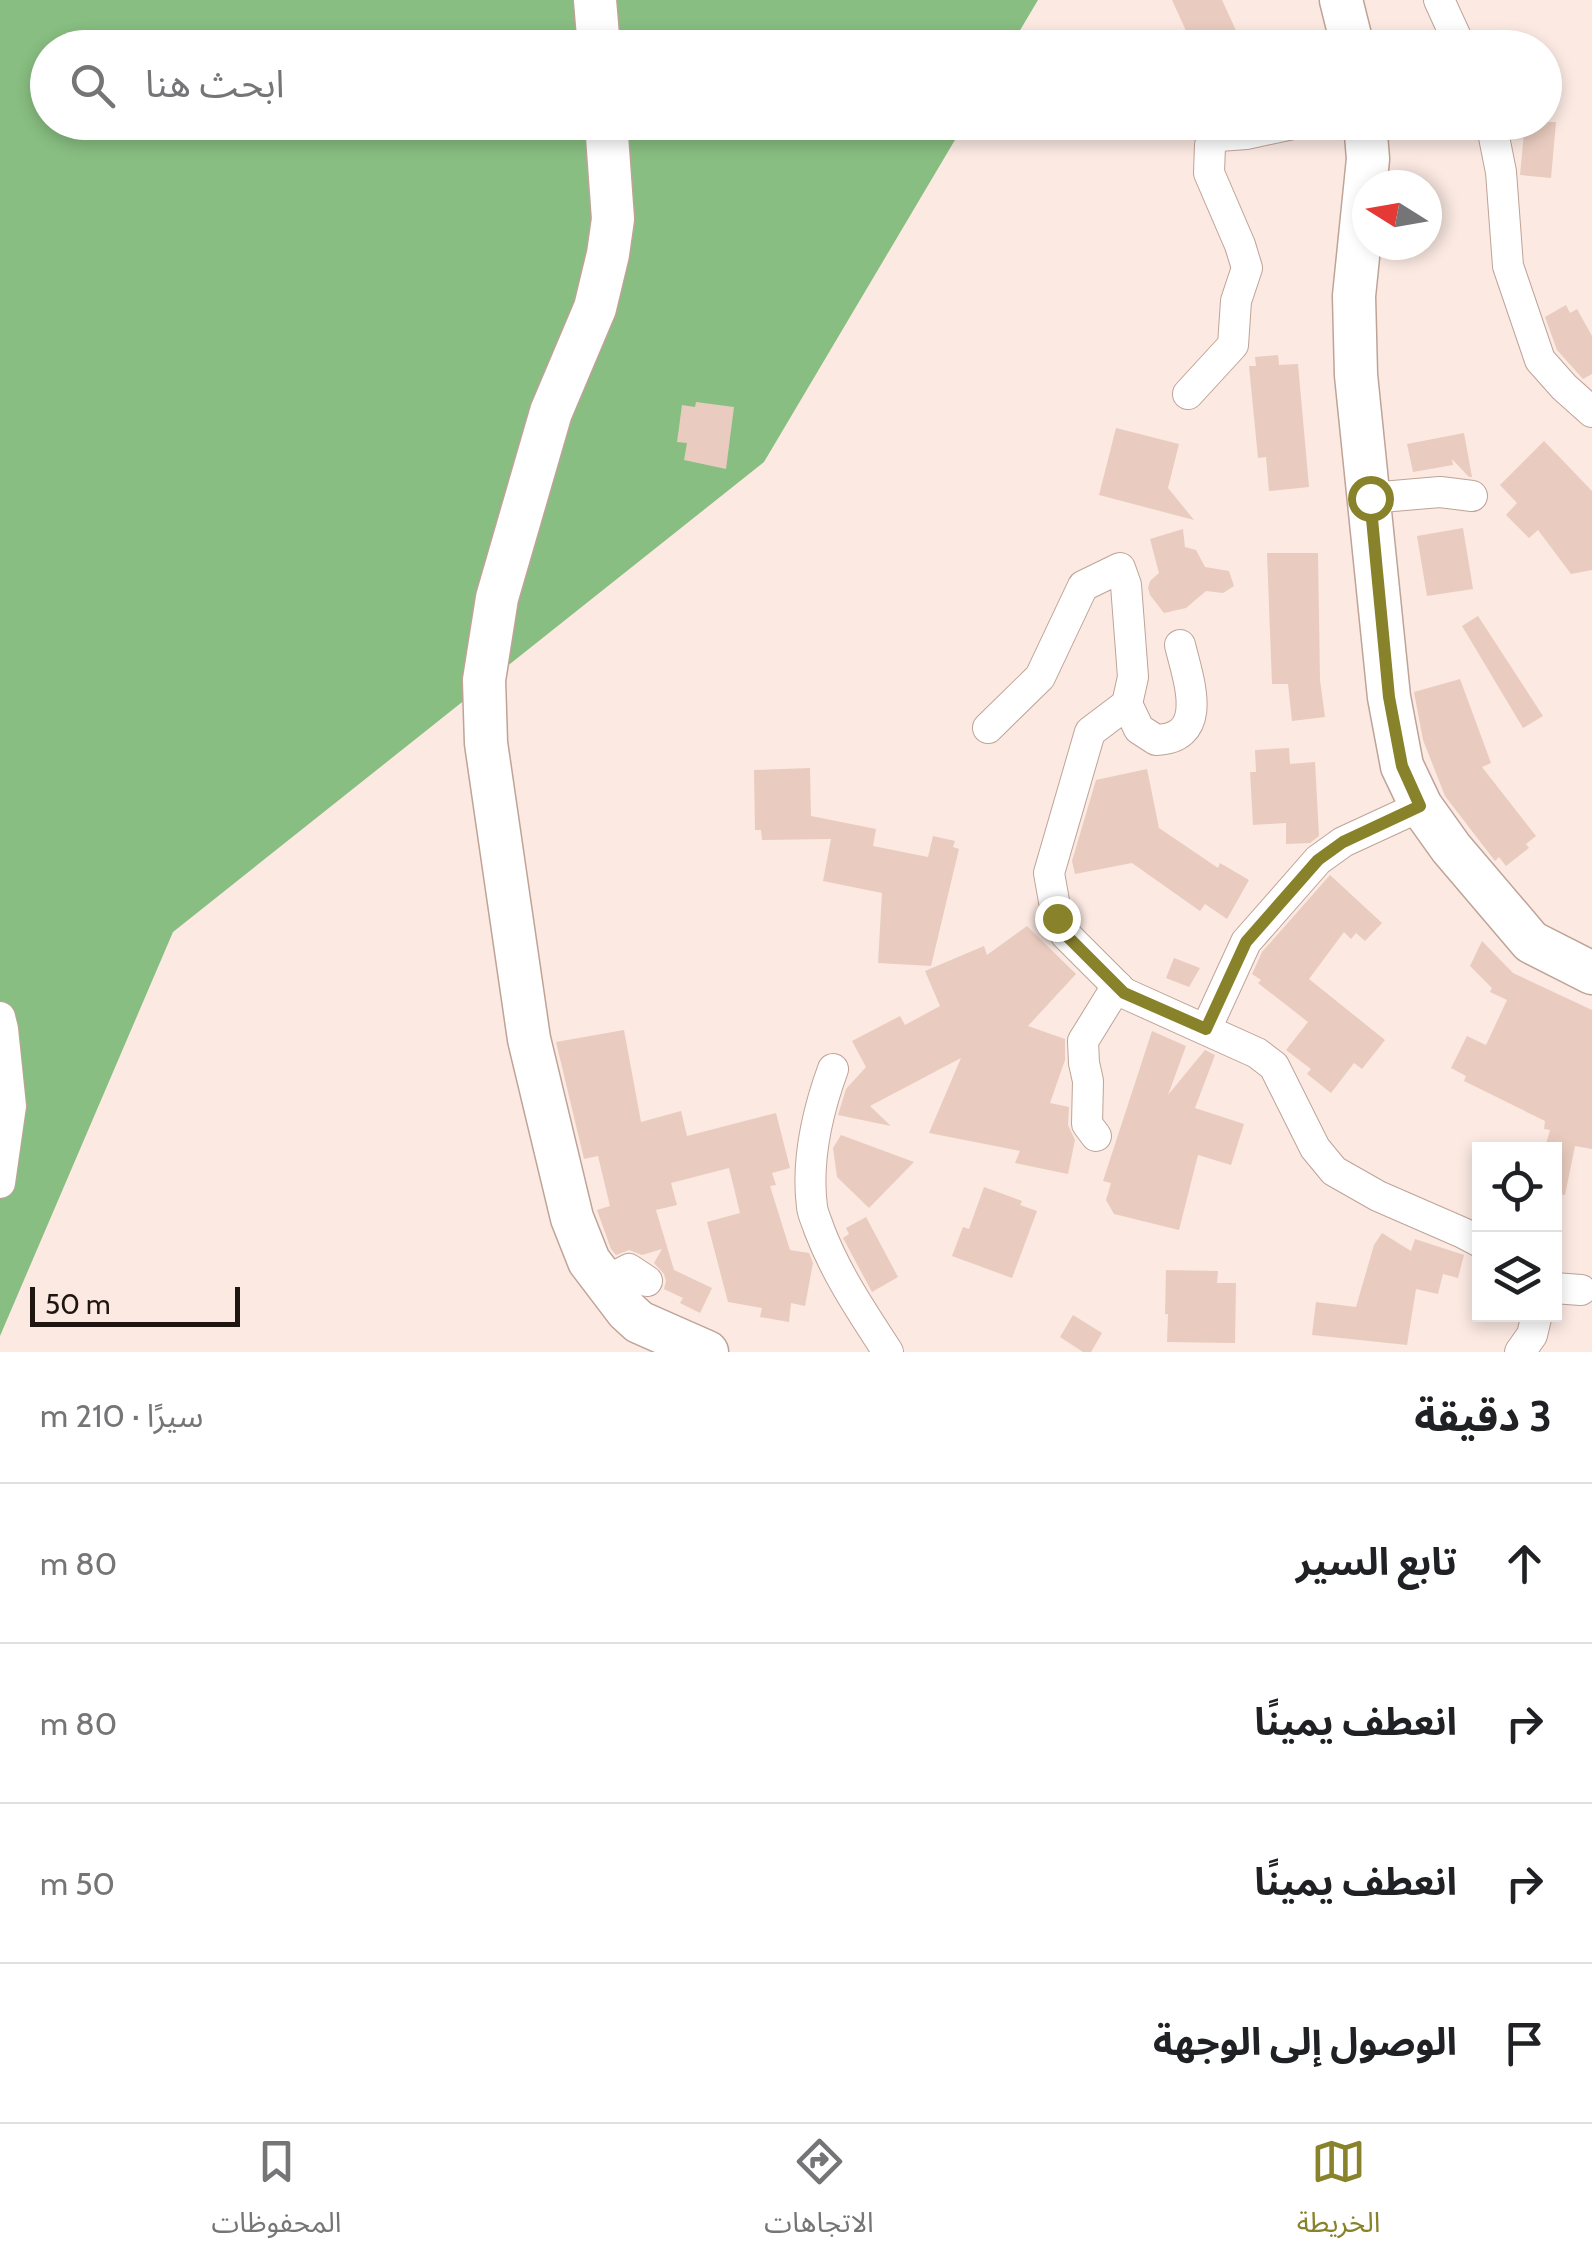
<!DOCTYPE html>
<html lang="ar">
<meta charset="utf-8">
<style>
:root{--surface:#fff;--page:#f2f2f2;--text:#202124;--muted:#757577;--line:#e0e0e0;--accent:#88822a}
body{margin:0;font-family:Cabin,"Noto Sans Arabic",sans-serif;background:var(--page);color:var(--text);direction:rtl}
.controls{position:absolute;right:30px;bottom:30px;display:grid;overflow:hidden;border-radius:0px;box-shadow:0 5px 15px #0003}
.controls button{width:90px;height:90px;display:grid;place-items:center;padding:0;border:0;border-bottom:2px solid var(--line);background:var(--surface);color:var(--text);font:50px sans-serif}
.compass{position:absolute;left:1352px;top:170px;width:90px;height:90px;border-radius:50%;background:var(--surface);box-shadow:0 5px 15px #0003;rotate:281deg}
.scale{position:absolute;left:30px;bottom:25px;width:210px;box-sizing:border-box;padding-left:10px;border:5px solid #1f1511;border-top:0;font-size:28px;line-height:35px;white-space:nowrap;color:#1f1511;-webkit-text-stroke:8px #fbe9e2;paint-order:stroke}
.stop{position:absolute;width:30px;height:30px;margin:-22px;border:8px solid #88822a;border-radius:50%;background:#fff}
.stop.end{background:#88822a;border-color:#fff;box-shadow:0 2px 10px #0008}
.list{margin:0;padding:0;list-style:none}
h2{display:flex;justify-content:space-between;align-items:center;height:130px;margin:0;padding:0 40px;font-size:42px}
h2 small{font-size:32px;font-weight:400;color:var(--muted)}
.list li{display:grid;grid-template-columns:65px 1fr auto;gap:30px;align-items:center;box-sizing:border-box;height:160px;padding:0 40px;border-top:2px solid var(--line)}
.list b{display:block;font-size:38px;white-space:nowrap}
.list em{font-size:32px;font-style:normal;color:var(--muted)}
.icon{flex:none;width:55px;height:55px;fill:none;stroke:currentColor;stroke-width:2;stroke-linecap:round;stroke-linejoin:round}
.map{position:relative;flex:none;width:1592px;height:1352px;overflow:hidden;direction:ltr}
.search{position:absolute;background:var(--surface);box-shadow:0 5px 15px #0003;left:30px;right:30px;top:30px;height:110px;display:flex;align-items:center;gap:25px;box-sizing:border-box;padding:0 35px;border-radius:55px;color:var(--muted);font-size:38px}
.sheet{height:770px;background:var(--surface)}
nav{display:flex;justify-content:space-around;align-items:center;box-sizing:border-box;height:140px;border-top:2px solid var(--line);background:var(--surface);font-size:28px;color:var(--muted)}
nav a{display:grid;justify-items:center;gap:5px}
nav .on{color:var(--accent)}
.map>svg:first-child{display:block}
.forest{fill:#88be81}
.building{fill:#e9ccbf}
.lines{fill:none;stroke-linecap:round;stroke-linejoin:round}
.street-casing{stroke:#bfa397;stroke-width:32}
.secondary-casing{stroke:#bfa397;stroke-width:45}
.street{stroke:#fff;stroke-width:30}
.secondary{stroke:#fff;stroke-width:42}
.route{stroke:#88822a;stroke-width:12}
</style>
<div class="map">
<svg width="1592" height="1352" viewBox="0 0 1592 1352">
<rect width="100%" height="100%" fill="#fbe9e2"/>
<polygon class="forest" points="0,0 1038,0 1010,47 48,48 48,122 965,123 764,462 173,932 0,1336"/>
<g class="building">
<polygon points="1172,0 1222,0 1244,48 1194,48"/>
<polygon points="1525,122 1556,122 1551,178 1520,175"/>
<polygon points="1566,305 1570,313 1577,309 1592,336 1592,374 1583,379 1557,350 1545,317"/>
<polygon points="1278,355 1279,365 1298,364 1309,487 1269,491 1266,457 1258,458 1249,366 1256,366 1255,357"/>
<polygon points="696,402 734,407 726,469 684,460 687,443 677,442 682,405 695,407"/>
<polygon points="1116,428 1179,444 1168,488 1194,520 1099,495"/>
<polygon points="1464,433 1472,477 1469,477 1452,459 1453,465 1413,472 1407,444"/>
<polygon points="1544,441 1592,491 1592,570 1571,574 1538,530 1529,538 1506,515 1517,503 1500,485"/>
<polygon points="1463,528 1473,589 1427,596 1417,536"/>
<polygon points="1183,529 1185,547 1196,550 1205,567 1229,571 1234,586 1223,593 1206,591 1186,608 1164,613 1150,595 1148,588 1150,581 1159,573 1150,539"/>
<polygon points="1267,553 1318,553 1320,680 1325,717 1292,721 1288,684 1272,684"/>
<polygon points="1478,616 1543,716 1523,728 1462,626"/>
<polygon points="1460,679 1491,763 1482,767 1536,836 1526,844 1529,848 1506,866 1499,857 1495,861 1445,796 1423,740 1414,692"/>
<polygon points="1289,748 1290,764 1315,762 1319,836 1310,843 1286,844 1286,823 1253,825 1250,772 1256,772 1255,750"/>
<polygon points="810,768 811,816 876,829 873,846 928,857 933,836 955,841 953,847 959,849 931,966 878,963 882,893 823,881 831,839 762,840 761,830 755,830 754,770"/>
<polygon points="1147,769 1159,828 1218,868 1220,863 1249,880 1227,919 1205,904 1200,911 1132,863 1075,874 1072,861 1096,780"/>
<polygon points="1330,875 1382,923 1365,941 1356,933 1351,939 1344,932 1309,979 1385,1040 1362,1069 1354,1063 1331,1093 1307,1074 1311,1069 1286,1050 1308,1022 1258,983 1261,980 1252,974 1262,952"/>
<polygon points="1027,926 1076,974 1028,1026 1065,1039 1065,1060 1050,1103 1069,1107 1068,1125 1075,1140 1068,1174 1015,1163 1020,1151 929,1133 961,1058 870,1106 891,1126 838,1115 846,1089 866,1067 852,1041 900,1016 905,1025 940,1006 925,971 984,946 987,955"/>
<polygon points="1482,941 1513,973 1592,1010 1592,1149 1575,1146 1565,1195 1554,1194 1554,1150 1550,1150 1551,1145 1546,1144 1550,1130 1544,1129 1545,1121 1464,1081 1466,1076 1451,1068 1467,1036 1486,1045 1507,1000 1490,992 1492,988 1470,966"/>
<polygon points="1174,958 1200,968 1189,987 1166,978"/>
<polygon points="624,1030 641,1122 681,1111 687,1136 776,1113 790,1168 772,1173 776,1185 770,1186 790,1250 809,1253 813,1263 805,1306 791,1303 789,1322 760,1317 762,1308 728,1302 707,1222 740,1213 729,1168 671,1183 677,1205 656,1210 674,1270 712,1288 700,1313 680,1303 683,1298 664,1289 666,1281 664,1274 654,1263 662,1249 642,1255 629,1250 616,1255 611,1249 597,1210 610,1206 598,1156 584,1159 556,1042"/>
<polygon points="1152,1031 1186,1046 1168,1095 1205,1050 1215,1055 1195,1108 1244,1124 1231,1165 1198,1155 1179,1230 1114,1214 1106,1200 1111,1183 1103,1181"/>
<polygon points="841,1135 914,1162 869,1208 837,1177 833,1148"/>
<polygon points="984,1187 1022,1201 1020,1205 1037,1211 1012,1278 952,1256 963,1227 969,1229"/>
<polygon points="866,1217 898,1277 872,1292 843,1238 849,1234 846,1228"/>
<polygon points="1382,1233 1411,1251 1415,1239 1464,1255 1458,1278 1443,1274 1438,1294 1416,1289 1407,1345 1312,1335 1316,1302 1356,1307 1374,1245"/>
<polygon points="1166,1270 1218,1271 1217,1283 1236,1283 1235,1343 1167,1342 1168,1314 1165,1314"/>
<polygon points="1073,1315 1102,1333 1091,1352 1083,1352 1060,1337"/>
</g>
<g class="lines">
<g class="street-casing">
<g id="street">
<polyline points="1439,0 1461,48"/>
<polyline points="1491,122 1501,172 1508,266 1540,360 1564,387 1592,412"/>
<polyline points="1188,394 1233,345 1236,301 1247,268 1240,245 1209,173 1210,145 1219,136 1246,134 1302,122"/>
<polyline points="1370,498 1440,492 1472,496"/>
<path d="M1127,704L1139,729L1156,740C1211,738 1188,679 1180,645"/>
<polyline points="988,728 1040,677 1083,586 1120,568 1126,585 1133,677 1127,704 1090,732 1049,873 1057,918 1066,935 1124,993 1257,1053 1274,1066 1315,1148 1334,1171 1378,1196 1463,1233 1480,1242"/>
<polyline points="0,1017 3,1029 11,1106 0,1183"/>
<polyline points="1206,1029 1246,942 1318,860 1343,842 1421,806"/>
<path d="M833,1069C817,1113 806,1160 812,1207C813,1215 817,1222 819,1229C836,1274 862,1312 888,1352"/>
<polyline points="1096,1136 1087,1124 1088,1081 1084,1063 1083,1041 1117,986"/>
<polyline points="604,1282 629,1269 647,1281"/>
<polyline points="1554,1288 1581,1290"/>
<polyline points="1520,1352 1532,1335 1537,1314"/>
</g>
</g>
<g class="secondary-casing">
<g id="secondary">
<polyline points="595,0 599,48"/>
<polyline points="1341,0 1353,48"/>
<polyline points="606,122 613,219 608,254 595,308 551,412 497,598 484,680 486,743 529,1039 572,1218 589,1261 627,1311 639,1322 707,1352"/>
<polyline points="1365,122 1368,159 1354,296 1356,375 1389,697 1402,766 1421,806 1451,848 1531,942 1592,973"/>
</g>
</g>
<use href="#street" class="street"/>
<use href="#secondary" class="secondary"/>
</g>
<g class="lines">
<polyline class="route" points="1057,918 1066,935 1124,993 1206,1029 1246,942 1318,860 1343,842 1420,806 1402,766 1389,697 1370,498"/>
</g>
</svg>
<div class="controls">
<button><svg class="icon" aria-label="locate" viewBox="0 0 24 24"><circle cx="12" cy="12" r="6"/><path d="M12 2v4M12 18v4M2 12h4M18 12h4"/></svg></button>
<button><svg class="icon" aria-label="layers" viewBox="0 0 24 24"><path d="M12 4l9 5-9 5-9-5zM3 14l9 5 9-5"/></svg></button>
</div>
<svg class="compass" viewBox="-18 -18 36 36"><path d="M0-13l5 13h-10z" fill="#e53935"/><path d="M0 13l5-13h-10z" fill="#757577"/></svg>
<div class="scale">50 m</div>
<div class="stop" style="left:1370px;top:498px"></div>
<div class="stop end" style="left:1057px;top:918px"></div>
<div class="search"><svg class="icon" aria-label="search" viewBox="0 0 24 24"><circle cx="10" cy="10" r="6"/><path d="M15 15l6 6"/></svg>ابحث هنا</div>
</div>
<section class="sheet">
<h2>3 دقيقة<small>سيرًا · 210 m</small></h2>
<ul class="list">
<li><svg class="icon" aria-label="ahead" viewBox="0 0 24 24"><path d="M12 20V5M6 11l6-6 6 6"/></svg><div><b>تابع السير</b></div><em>80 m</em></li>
<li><svg class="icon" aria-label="right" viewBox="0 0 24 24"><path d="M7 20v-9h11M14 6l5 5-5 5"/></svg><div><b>انعطف يمينًا</b></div><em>80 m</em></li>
<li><svg class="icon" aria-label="right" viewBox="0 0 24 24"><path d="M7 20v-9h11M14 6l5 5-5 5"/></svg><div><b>انعطف يمينًا</b></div><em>50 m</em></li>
<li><svg class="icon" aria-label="arrive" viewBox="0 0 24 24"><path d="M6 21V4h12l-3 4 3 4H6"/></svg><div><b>الوصول إلى الوجهة</b></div></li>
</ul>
</section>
<nav>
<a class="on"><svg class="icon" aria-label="map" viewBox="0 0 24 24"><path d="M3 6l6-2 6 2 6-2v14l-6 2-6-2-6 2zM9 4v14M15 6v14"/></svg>الخريطة</a>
<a><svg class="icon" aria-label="directions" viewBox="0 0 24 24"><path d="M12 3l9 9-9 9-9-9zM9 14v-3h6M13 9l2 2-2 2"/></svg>الاتجاهات</a>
<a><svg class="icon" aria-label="saved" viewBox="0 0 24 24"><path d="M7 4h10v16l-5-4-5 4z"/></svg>المحفوظات</a>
</nav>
